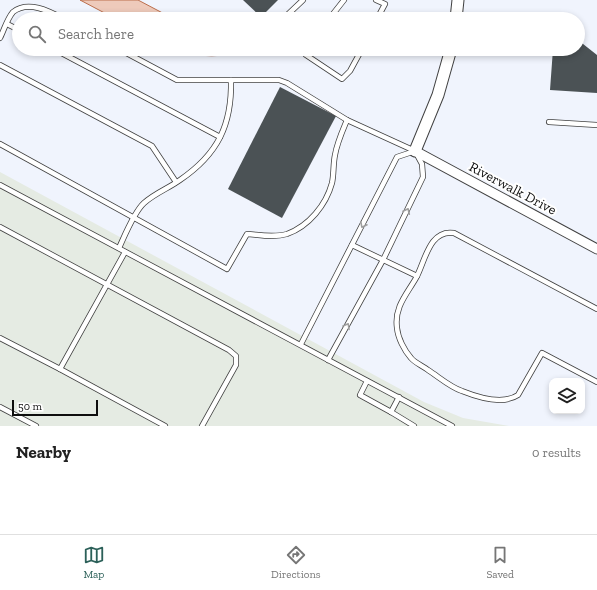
<!DOCTYPE html>
<style>
:root{--surface:#fff;--page:#f6f6f6;--text:#222;--muted:#767676;--line:#e0e0e0;--accent:#2c6059}
body{margin:0;font-family:"Zilla Slab",serif;background:var(--page);color:var(--text)}
.controls{position:absolute;right:12px;bottom:12px;display:grid;overflow:hidden;border-radius:8px;box-shadow:0 2px 6px #0003}
.controls button{width:36px;height:36px;display:grid;place-items:center;padding:0;border:0;border-bottom:1px solid var(--line);background:var(--surface);color:var(--text);font:20px sans-serif}
.scale{position:absolute;left:12px;bottom:10px;width:86px;box-sizing:border-box;padding-left:4px;border:2px solid #0e0e0e;border-top:0;font-size:11px;line-height:14px;white-space:nowrap;color:#0e0e0e;-webkit-text-stroke:3px #fff;paint-order:stroke}
.list{margin:0;padding:0;list-style:none}
h2{display:flex;justify-content:space-between;align-items:center;height:52px;margin:0;padding:0 16px;font-size:17px}
h2 small{font-size:13px;font-weight:400;color:var(--muted)}
.icon{flex:none;width:22px;height:22px;fill:none;stroke:currentColor;stroke-width:2;stroke-linecap:round;stroke-linejoin:round}
.map{position:relative;flex:none;width:597px;height:426px;overflow:hidden}
.search{position:absolute;background:var(--surface);box-shadow:0 2px 6px #0003;left:12px;right:12px;top:12px;height:44px;display:flex;align-items:center;gap:10px;box-sizing:border-box;padding:0 14px;border-radius:22px;color:var(--muted);font-size:15px}
.sheet{height:108px;background:var(--surface)}
nav{display:flex;justify-content:space-around;align-items:center;box-sizing:border-box;height:56px;border-top:1px solid var(--line);background:var(--surface);font-size:11px;color:var(--muted)}
nav a{display:grid;justify-items:center;gap:2px}
nav .on{color:var(--accent)}
.map>svg:first-child{display:block}
.industrial{fill:#e5ebe3}
.water{fill:#eecabb;stroke:#bb6e4c}
.building{fill:#4b5255}
.lines{fill:none;stroke-linecap:round;stroke-linejoin:round}
.service-casing{stroke:#414141;stroke-width:6}
.minor-casing{stroke:#414141;stroke-width:11}
.tertiary-casing{stroke:#414141;stroke-width:13}
.service{stroke:#fff;stroke-width:4.5}
.minor{stroke:#fff;stroke-width:9}
.tertiary{stroke:#fff;stroke-width:11}
.oneway{stroke:#9f9f9f}
.labels{text-anchor:middle;stroke-width:4;stroke-linejoin:round;paint-order:stroke}
.street-label{font-size:14px;fill:#0e0e0e;stroke:#fff}
</style>
<div class="map">
<svg width="597" height="426" viewBox="0 0 597 426">
<rect width="100%" height="100%" fill="#f0f4fd"/>
<polygon class="industrial" points="0,172 424,402 463,418 509,426 0,426"/>
<g class="water">
<polygon points="80,0 138,0 174,19 116,19"/>
<path d="M182,49H232L230,53C212,58 200,56 182,49Z"/>
</g>
<g class="building">
<polygon points="243,0 278,0 261,17"/>
<polygon points="578,40 597,55 597,93 550,90 553,49 578,49"/>
<polygon points="280,87 336,116 282,218 228,189"/>
</g>
<g class="lines">
<g class="service-casing">
<g id="service">
<polyline points="376,0 385,4 377,19"/>
<polyline points="283,19 303,0"/>
<polyline points="329,19 344,0"/>
<polyline points="7,24 19,30"/>
<path d="M0,38C4,30 7,19 13,12C28,0 49,11 64,19"/>
<polyline points="54,49 220,137"/>
<polyline points="119,49 177,80 279,80 287,83 347,120 415,151 422,164 423,177 383,260 328,360"/>
<polyline points="301,49 306,55 342,79 350,71 362,49"/>
<polyline points="0,65 152,146 176,182"/>
<polyline points="549,122 597,125"/>
<path d="M0,144L227,269L247,234C260,235 274,238 287,234C309,226 326,205 332,183C334,174 333,164 335,155C337,143 342,132 347,120"/>
<polyline points="0,185 452,426"/>
<polyline points="0,227 229,350 236,356 236,365 202,426"/>
<polyline points="352,245 417,276"/>
<path d="M119,248C125,235 134,212 144,203C155,193 169,188 180,180C218,154 232,125 231,80"/>
<polyline points="125,252 60,369 165,426"/>
<path d="M597,309L454,233C429,229 425,262 416,278C407,294 394,307 397,328C398,338 404,350 411,358C415,363 423,366 428,370C439,377 450,387 462,391C477,397 503,405 518,395L542,353L597,382"/>
<polyline points="0,338 60,369"/>
<polyline points="301,344 397,157 415,151"/>
<polyline points="367,381 360,395 391,412"/>
<polyline points="399,397 391,412 414,426"/>
<polyline points="0,407 36,426"/>
</g>
</g>
<g class="minor-casing">
<polyline id="minor" points="415,151 597,249"/>
</g>
<g class="tertiary-casing">
<g id="tertiary">
<polyline points="456,19 458,0"/>
<polyline points="415,151 438,95 451,49"/>
</g>
</g>
<use href="#service" class="service"/>
<use href="#minor" class="minor"/>
<use href="#tertiary" class="tertiary"/>
</g>
<defs><path id="oneway-chevron" d="M-2-3.5L2.5 0L-2 3.5" fill="none" stroke-width="1.6" stroke-linecap="round" stroke-linejoin="round"/></defs>
<g class="oneway">
<use href="#oneway-chevron" transform="translate(407 211) rotate(-65)"/>
<use href="#oneway-chevron" transform="translate(363 225) rotate(117)"/>
<use href="#oneway-chevron" transform="translate(347 326) rotate(-61)"/>
</g>
<g class="labels">
<g class="street-label">
<text transform="translate(513 188) rotate(28)" y="5">Riverwalk Drive</text>
</g>
</g>
</svg>
<div class="controls">
<button><svg class="icon" aria-label="layers" viewBox="0 0 24 24"><path d="M12 4l9 5-9 5-9-5zM3 14l9 5 9-5"/></svg></button>
</div>
<div class="scale">50 m</div>
<div class="search"><svg class="icon" aria-label="search" viewBox="0 0 24 24"><circle cx="10" cy="10" r="6"/><path d="M15 15l6 6"/></svg>Search here</div>
</div>
<section class="sheet">
<h2>Nearby<small>0 results</small></h2>
<ul class="list">
</ul>
</section>
<nav>
<a class="on"><svg class="icon" aria-label="map" viewBox="0 0 24 24"><path d="M3 6l6-2 6 2 6-2v14l-6 2-6-2-6 2zM9 4v14M15 6v14"/></svg>Map</a>
<a><svg class="icon" aria-label="directions" viewBox="0 0 24 24"><path d="M12 3l9 9-9 9-9-9zM9 14v-3h6M13 9l2 2-2 2"/></svg>Directions</a>
<a><svg class="icon" aria-label="saved" viewBox="0 0 24 24"><path d="M7 4h10v16l-5-4-5 4z"/></svg>Saved</a>
</nav>
